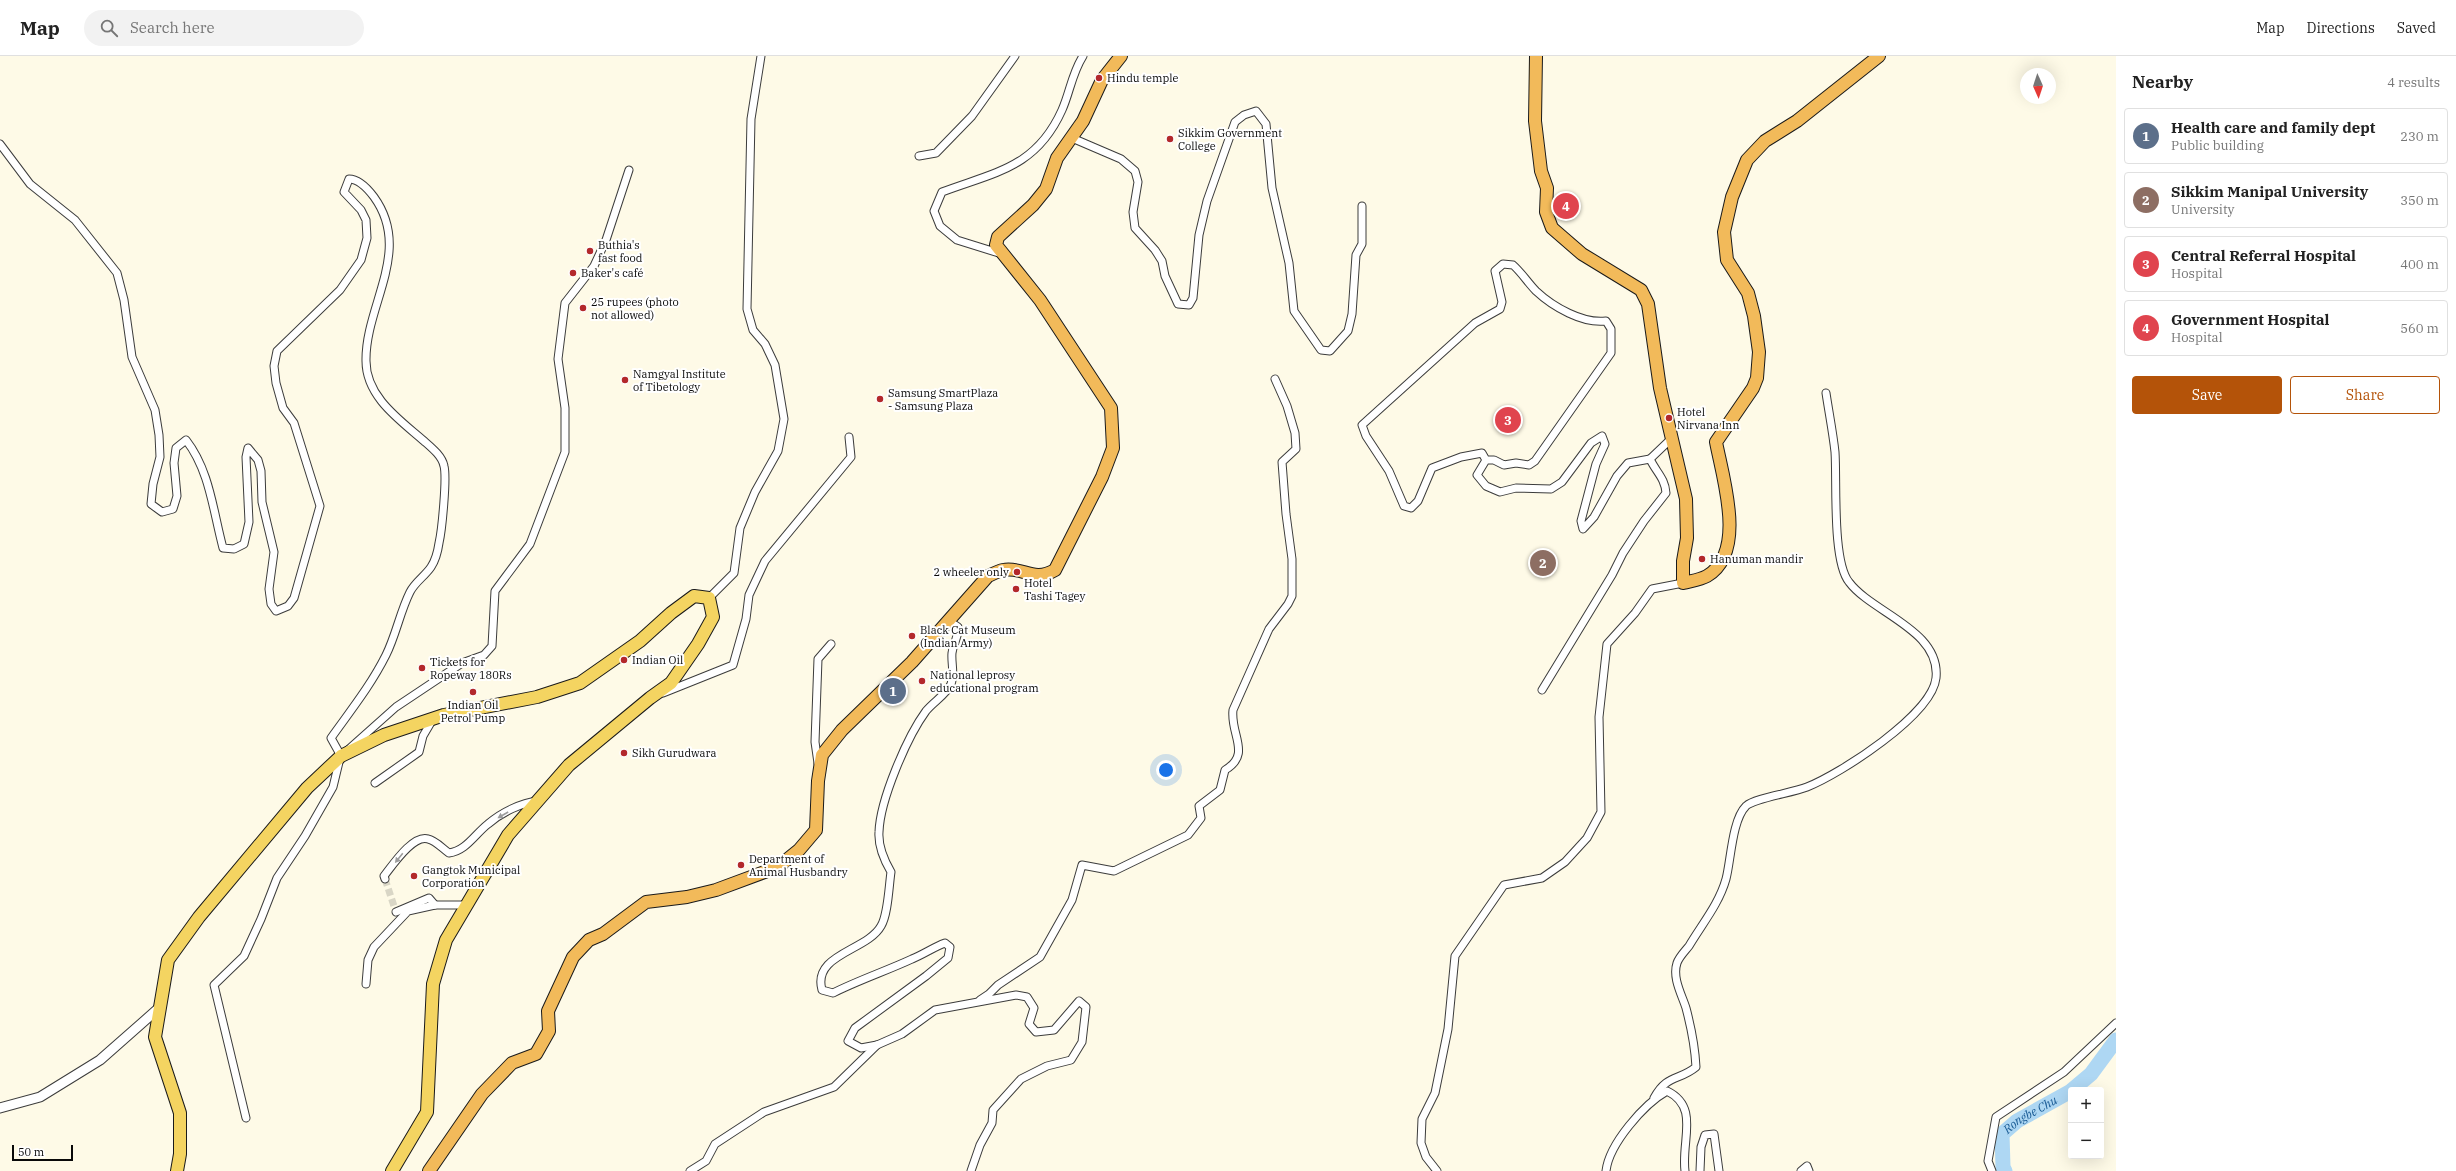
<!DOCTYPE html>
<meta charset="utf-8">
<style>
:root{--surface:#fff;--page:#f2f2f2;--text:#222;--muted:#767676;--line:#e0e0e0;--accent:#b45309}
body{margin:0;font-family:"IBM Plex Serif",serif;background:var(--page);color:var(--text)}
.controls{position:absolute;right:12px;bottom:12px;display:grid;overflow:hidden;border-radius:4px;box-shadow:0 4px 16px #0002}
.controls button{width:36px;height:36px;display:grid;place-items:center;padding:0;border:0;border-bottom:1px solid var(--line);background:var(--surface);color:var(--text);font:20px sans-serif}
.compass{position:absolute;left:2020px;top:12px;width:36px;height:36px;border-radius:50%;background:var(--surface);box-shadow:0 4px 16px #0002;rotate:177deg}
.scale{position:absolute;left:12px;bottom:10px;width:61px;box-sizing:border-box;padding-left:4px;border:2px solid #090909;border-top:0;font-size:11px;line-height:14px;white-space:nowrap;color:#090909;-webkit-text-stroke:3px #fff;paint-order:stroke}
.you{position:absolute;left:1166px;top:714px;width:14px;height:14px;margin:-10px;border:3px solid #fff;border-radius:50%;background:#1a73e8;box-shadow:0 0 0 6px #1a73e833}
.badge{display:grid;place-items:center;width:26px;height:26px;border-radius:50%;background:var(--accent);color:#fff;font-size:13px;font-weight:700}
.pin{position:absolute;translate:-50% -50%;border:2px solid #fff;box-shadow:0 1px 4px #0006}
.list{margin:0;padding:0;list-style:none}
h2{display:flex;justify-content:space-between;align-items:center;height:52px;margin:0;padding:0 16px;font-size:17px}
h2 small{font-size:13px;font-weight:400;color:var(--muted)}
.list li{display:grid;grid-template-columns:26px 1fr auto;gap:12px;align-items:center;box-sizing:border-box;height:56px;margin:0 8px 8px;padding:0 8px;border:1px solid var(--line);border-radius:4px}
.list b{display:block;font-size:15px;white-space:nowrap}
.list p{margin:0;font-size:13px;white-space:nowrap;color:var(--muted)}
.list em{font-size:13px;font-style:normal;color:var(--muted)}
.actions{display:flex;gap:8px;padding:12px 16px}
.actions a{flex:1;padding:9px 0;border:1px solid var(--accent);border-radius:4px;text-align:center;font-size:14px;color:var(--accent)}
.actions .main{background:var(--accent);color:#fff}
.icon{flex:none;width:22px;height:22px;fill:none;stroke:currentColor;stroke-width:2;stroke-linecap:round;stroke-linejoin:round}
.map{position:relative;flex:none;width:2116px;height:1115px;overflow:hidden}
header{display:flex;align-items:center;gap:24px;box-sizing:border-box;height:56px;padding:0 20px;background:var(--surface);border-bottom:1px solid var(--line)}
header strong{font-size:19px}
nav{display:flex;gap:22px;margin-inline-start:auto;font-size:14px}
.search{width:280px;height:36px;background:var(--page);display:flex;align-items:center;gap:10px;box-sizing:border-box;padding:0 14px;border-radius:22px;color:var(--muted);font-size:15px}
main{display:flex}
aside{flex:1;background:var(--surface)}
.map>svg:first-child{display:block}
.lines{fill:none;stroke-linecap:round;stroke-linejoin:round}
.river{stroke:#aed7f3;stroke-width:15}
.minor-tunnel{stroke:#d9d6c6;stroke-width:7;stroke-dasharray:7 3.5;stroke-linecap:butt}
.minor-casing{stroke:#3c3c3c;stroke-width:9}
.tertiary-casing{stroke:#3c3c3c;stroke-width:11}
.primary-casing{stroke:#1a1a1a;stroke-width:14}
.trunk-casing{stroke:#1a1a1a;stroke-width:14}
.minor{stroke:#fff;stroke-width:7}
.tertiary{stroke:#fff;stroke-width:9}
.primary{stroke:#f4d461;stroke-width:12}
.trunk{stroke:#f2ba5a;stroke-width:12}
.oneway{fill:#9d9d9d}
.poi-dot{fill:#b3282b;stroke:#fff;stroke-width:1.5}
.labels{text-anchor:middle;stroke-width:4;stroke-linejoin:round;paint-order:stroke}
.poi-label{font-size:11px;fill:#090909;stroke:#fff;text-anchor:start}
.water-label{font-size:12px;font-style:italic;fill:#195b95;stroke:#fff}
</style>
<header>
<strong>Map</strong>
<div class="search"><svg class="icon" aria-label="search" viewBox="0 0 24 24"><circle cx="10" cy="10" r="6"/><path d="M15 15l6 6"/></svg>Search here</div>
<nav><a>Map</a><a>Directions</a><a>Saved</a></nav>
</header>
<main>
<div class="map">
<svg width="2116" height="1115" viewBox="0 0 2116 1115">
<rect width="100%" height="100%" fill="#fefae7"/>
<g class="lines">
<g class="river">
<polyline points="2072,1034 2091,1018 2116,984"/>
<path id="s1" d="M2005,1115L2003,1111L2002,1078L2017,1065L2071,1035"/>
</g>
<polyline class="minor-tunnel" points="385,823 396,856"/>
<g class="minor-casing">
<g id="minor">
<polyline points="1072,82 1121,103 1135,115 1138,126 1133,156 1135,172 1155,194 1162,205 1165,220 1178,248 1189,249 1193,242 1199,179 1207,145 1235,66 1244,59 1256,55 1266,68 1272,132 1289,207 1294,255 1321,294 1330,295 1348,275 1352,258 1356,199 1362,188 1362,150"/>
<path d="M0,88L30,128L75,164L117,217L124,244L132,301L155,354L159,379L160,401L153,428L151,448L162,456L173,453L177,440L174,407L176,392L186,384C210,415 213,455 223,492L234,493L244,488L249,466L246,401L248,392L258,404L261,415L262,446L274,496L269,533L271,548L276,555L288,550L294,542L320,450L294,367L283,352L276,327L274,310L277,295L340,234L361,204L367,182L366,164L361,154L344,136L349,123C359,123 368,133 374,141C413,195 365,249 366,305C366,341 400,364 424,385C432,392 442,400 444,410C447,422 442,474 439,487C438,494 435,505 431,511C425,520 415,526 410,536C400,556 396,579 386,599C371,629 351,654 331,682L341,700L396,651L462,607L484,599L492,590L495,535L530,488L565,396V352L558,303L565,247L594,210L606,184L629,114"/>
<polyline points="919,100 936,97 972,60 1015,0"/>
<path d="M1002,198L957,184L940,170L934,155L942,136C995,116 1036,112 1062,54C1070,36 1072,17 1083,0"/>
<polyline points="1650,403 1672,382"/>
<path d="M1486,404H1494L1504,409L1516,407L1529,409L1535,405L1611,297V273L1606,265C1583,268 1553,251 1536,235C1528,227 1522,217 1513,209L1503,208L1495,215L1502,246L1500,253L1475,267L1362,369L1366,380L1389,415L1404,450L1411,452L1418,445L1432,412L1461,401L1482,397L1486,404L1477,419L1486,430L1500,436L1516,432L1551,433L1562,426L1591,387L1602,380L1605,388L1596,408L1581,465L1583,473L1594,461L1617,420L1628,407L1650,403C1656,416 1665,422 1666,437L1644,465L1623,497L1612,519L1542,634"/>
<polyline points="709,542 734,517 740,472 755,436 778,395 784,363 775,309 765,288 753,274 747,253 751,63 761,0"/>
<path d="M949,565L958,571C958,585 953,587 952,597C951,607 955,618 951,628C947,638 933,646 926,655C907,681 880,744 879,776C878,790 884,804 891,816C889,829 888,859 881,870C867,895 812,898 822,934L833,937C859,924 886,915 912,903C924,898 934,891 945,887L950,891L948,902L926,920L855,972L848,985L861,992L877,989L902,978L935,954L1016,939L1027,941L1034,952L1029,968L1036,976L1054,974L1079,945L1086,951L1082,986L1071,1004L1047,1010L1021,1023L993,1054L992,1067L980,1089L971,1115"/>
<polyline points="663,637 733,609 746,563 749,539 765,505 851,401 849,381"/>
<polyline points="818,707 815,686 818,603 831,588"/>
<polyline points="375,727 419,696 423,680 433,663"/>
<path d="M385,823L384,820C392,810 413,778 428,783C435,784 443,793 449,797C466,795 475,778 488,768C502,756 521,747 538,745"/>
<polyline points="396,856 429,842 435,849"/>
<polyline points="366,928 368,904 374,891 408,855 435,849 467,849"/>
<path d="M980,944L989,938L998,929L1040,901L1072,844L1082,809L1114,815L1188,779L1201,762L1199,750L1220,734L1225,714C1252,698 1230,679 1233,654L1269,573L1288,548L1292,540V503L1286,458L1282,406L1296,393L1295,377L1287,350L1275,323"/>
<path d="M1654,1042C1667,1018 1679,1025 1696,1011C1695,991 1691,971 1686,952C1682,939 1672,922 1677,907C1679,901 1685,895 1689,890C1702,868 1719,848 1726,823C1731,804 1732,764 1746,750C1755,742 1792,737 1807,731C1840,718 1932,659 1936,622C1941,574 1872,557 1849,526C1832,505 1837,425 1835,396C1833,377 1829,357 1826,337"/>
<polyline points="246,1062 214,929 244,900 261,863 277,822 305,780 333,731 340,702"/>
<polyline points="690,1115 706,1105 715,1088 764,1056 834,1031 877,989"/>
<polyline points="1437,1115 1426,1101 1421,1087 1422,1063 1435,1037 1448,973 1455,900 1504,829 1542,822 1565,806 1587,782 1601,756 1599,661 1607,588 1635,557 1652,533 1683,527"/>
<path d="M1606,1115C1609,1088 1644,1048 1667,1035C1700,1051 1681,1084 1685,1115"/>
<polyline points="1700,1115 1701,1091 1705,1079 1714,1078 1719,1115"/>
<polyline points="1801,1115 1807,1110 1809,1115"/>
<polyline points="1992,1115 1988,1105 1996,1061 2064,1016 2116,967"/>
</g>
</g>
<g class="tertiary-casing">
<polyline id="tertiary" points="0,1052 40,1041 100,1004 159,952"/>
</g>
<g class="primary-casing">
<polyline id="primary" points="177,1115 180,1098 180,1057 155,981 168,904 199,861 307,732 341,700 384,679 444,659 537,641 580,627 640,585 671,557 694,540 709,542 713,561 698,588 671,627 650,642 569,709 508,779 446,884 433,928 427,1056 392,1115"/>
</g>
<g class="trunk-casing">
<g id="trunk">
<path d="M1536,0L1535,65L1541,115L1547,132L1546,156L1552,172L1582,198L1641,234L1648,248L1660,332L1686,443L1687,482L1683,505V527C1690,525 1700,524 1707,520C1747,496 1723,423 1716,386L1753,332L1757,322L1759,296L1754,260L1748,237L1727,204L1724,176L1732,141L1747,104L1765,85L1797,65L1879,0"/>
<path d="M429,1115L482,1038L512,1007L536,998L549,975L548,955L573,901L589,884L603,878L646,846L687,841L716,834L778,811L799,794L816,774L818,725L822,699L842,674L912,606L988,520C993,518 998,515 1003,514C1023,510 1033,527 1055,514L1102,421L1113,392L1111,352L1040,244L996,189L998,181L1033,149L1046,133L1057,102L1083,65L1102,24L1121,0"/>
</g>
</g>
<use href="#minor" class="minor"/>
<use href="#tertiary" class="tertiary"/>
<use href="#primary" class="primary"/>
<use href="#trunk" class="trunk"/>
</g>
<defs><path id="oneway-solid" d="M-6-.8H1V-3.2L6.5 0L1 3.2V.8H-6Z"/></defs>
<g class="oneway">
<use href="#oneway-solid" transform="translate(503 759) rotate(150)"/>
<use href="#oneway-solid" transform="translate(399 802) rotate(129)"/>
</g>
<g class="poi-dot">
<circle cx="1099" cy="22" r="4"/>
<circle cx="1170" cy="83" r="4"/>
<circle cx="590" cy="195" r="4"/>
<circle cx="573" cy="217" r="4"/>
<circle cx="583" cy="252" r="4"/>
<circle cx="625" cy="324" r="4"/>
<circle cx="880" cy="343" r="4"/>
<circle cx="1669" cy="362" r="4"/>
<circle cx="1702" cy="503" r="4"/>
<circle cx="1017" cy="516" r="4"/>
<circle cx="1016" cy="533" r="4"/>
<circle cx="912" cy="580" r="4"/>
<circle cx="624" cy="604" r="4"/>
<circle cx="422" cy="612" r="4"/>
<circle cx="922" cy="625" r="4"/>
<circle cx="473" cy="636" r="4"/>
<circle cx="624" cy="697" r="4"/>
<circle cx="741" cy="809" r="4"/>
<circle cx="414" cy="820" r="4"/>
</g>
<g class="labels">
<g class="poi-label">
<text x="1107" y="26">Hindu temple</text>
<text x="1178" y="81">Sikkim Government<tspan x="1178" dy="13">College</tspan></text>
<text x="598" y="193">Buthia's<tspan x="598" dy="13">fast food</tspan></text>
<text x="581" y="221">Baker's café</text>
<text x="591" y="250">25 rupees (photo<tspan x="591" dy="13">not allowed)</tspan></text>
<text x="633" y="322">Namgyal Institute<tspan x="633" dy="13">of Tibetology</tspan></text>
<text x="888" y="341">Samsung SmartPlaza<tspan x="888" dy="13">- Samsung Plaza</tspan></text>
<text x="1677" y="360">Hotel<tspan x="1677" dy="13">Nirvana Inn</tspan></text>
<text x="1710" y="507">Hanuman mandir</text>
<text x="1009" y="520" text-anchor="end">2 wheeler only</text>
<text x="1024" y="531">Hotel<tspan x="1024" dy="13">Tashi Tagey</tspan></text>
<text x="920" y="578">Black Cat Museum<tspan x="920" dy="13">(Indian Army)</tspan></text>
<text x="632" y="608">Indian Oil</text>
<text x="430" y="610">Tickets for<tspan x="430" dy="13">Ropeway 180Rs</tspan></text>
<text x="930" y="623">National leprosy<tspan x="930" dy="13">educational program</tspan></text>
<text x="473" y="653" text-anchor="middle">Indian Oil<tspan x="473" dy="13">Petrol Pump</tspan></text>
<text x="632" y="701">Sikh Gurudwara</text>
<text x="749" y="807">Department of<tspan x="749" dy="13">Animal Husbandry</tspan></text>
<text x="422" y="818">Gangtok Municipal<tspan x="422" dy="13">Corporation</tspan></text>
</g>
<g class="water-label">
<text dy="4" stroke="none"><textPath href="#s1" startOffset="72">Rongbe Chu</textPath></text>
</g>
</g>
</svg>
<div class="controls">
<button>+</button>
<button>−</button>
</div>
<svg class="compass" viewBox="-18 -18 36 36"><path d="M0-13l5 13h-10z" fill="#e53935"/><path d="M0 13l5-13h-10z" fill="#767676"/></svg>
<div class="scale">50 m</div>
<div class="you"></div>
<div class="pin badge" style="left:893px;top:635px;background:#5c6f8a">1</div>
<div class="pin badge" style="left:1543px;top:507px;background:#8d6e63">2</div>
<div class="pin badge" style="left:1508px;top:364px;background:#e0444e">3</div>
<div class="pin badge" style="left:1566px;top:150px;background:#e0444e">4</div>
</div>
<aside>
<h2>Nearby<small>4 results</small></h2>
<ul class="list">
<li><span class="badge" style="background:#5c6f8a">1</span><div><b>Health care and family dept</b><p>Public building</p></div><em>230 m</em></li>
<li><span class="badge" style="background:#8d6e63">2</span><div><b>Sikkim Manipal University</b><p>University</p></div><em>350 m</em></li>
<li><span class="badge" style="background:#e0444e">3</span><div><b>Central Referral Hospital</b><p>Hospital</p></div><em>400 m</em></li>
<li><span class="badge" style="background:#e0444e">4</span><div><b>Government Hospital</b><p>Hospital</p></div><em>560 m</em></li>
</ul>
<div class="actions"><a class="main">Save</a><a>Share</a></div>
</aside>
</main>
